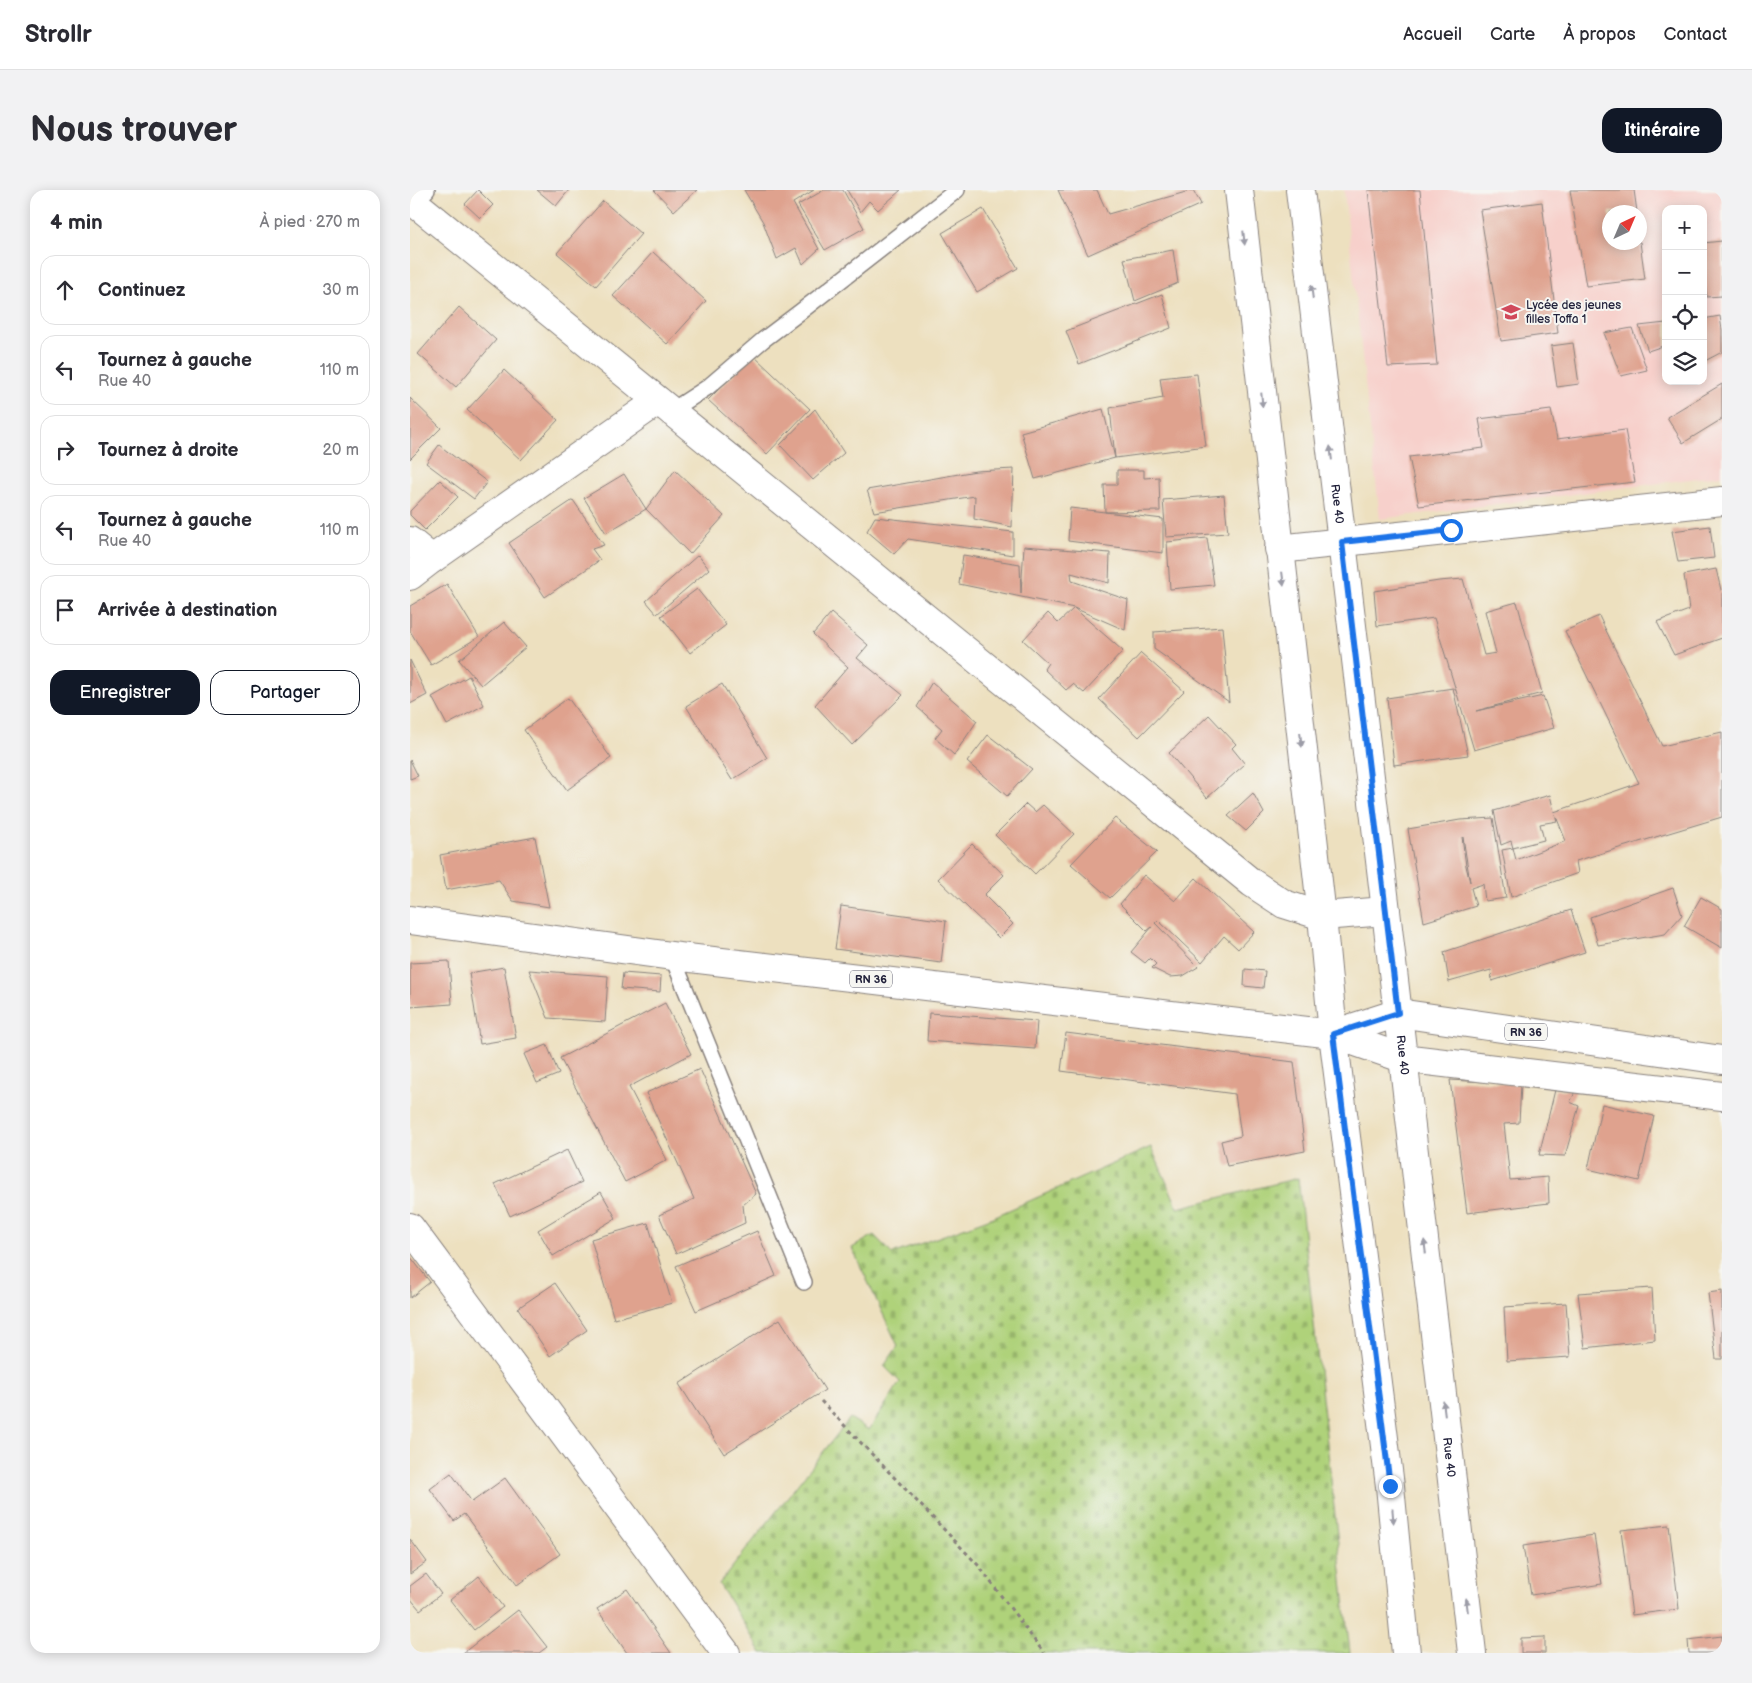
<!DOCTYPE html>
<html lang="fr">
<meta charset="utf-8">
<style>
:root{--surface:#fff;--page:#f2f2f3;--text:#2b2b33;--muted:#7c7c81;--line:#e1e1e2;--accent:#111827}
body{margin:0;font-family:"Balsamiq Sans",sans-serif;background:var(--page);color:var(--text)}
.controls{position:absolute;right:15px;top:15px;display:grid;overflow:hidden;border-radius:10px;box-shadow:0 2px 12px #0003}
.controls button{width:45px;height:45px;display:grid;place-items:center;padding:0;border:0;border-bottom:1px solid var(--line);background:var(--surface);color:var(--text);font:25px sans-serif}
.compass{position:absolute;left:1192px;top:15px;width:45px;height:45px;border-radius:50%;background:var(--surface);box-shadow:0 2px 12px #0003;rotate:44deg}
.stop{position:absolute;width:15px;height:15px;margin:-11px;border:4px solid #1a73e8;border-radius:50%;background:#fff}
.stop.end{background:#1a73e8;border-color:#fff;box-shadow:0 1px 5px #0008}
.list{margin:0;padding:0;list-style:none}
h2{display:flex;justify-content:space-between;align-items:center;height:65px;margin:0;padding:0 20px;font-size:21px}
h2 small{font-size:16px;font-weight:400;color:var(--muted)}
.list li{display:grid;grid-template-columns:32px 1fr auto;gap:15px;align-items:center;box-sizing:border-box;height:70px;margin:0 10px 10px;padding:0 10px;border:1px solid var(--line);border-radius:15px}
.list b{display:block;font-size:19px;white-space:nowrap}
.list p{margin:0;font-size:16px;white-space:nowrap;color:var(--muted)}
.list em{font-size:16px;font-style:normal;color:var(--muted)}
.actions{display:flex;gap:10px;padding:15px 20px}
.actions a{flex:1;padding:11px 0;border:1px solid var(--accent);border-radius:15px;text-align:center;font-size:18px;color:var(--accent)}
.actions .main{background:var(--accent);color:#fff}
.icon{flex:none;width:28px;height:28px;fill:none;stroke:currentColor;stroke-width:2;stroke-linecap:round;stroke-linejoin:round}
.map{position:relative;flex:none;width:1312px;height:1463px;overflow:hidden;border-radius:15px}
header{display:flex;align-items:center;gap:30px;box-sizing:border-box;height:70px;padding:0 25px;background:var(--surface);border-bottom:1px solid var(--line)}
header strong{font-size:24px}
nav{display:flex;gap:28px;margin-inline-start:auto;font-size:18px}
.intro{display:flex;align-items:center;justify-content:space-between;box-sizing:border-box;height:120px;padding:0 30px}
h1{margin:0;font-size:35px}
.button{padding:12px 22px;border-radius:15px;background:var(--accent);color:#fff;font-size:18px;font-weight:700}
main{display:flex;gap:30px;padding:0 30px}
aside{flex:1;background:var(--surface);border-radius:15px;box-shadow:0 2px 12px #0003}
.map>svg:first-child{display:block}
.built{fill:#f7d0cb;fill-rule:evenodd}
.cemetery{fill:url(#cemetery-stones);stroke:#687a5a}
.building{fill:#dfa28e;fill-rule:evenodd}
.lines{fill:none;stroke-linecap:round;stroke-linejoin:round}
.lane-casing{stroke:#88817d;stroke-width:18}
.street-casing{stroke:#88817d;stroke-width:30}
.secondary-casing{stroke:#88817d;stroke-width:30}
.primary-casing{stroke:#88817d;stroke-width:30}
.path{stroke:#88817d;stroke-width:3;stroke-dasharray:4 4;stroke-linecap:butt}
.lane{stroke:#fff;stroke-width:15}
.street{stroke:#fff;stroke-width:28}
.secondary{stroke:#fff;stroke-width:28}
.primary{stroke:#fff;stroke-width:28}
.oneway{fill:#9c9ca7}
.route{stroke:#1a73e8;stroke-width:6}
.labels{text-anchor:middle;stroke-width:4;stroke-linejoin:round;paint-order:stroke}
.shield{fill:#f6f6f2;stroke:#626272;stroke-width:1}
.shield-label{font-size:11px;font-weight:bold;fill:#22223b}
.poi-label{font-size:12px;fill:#22223b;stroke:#f6f6f2;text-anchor:start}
.street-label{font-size:12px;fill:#22223b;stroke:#f6f6f2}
</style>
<header>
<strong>Strollr</strong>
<nav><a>Accueil</a><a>Carte</a><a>À propos</a><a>Contact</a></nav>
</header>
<div class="intro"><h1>Nous trouver</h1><a class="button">Itinéraire</a></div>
<main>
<aside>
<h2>4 min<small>À pied · 270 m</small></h2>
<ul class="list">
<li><svg class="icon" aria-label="ahead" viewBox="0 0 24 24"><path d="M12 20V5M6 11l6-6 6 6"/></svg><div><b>Continuez</b></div><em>30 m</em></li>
<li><svg class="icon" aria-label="left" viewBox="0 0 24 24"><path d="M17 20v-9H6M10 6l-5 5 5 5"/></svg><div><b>Tournez à gauche</b><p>Rue 40</p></div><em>110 m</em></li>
<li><svg class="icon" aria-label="right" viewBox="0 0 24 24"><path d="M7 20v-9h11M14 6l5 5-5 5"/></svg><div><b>Tournez à droite</b></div><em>20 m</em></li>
<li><svg class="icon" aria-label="left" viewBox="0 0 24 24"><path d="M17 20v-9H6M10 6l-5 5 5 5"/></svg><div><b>Tournez à gauche</b><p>Rue 40</p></div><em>110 m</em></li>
<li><svg class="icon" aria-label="arrive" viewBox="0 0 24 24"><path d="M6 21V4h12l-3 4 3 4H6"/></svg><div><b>Arrivée à destination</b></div></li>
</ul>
<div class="actions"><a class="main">Enregistrer</a><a>Partager</a></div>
</aside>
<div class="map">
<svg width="1312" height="1463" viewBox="0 0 1312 1463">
<defs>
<pattern id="cemetery-stones" width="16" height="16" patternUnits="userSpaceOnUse" patternTransform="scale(1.25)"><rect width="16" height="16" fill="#afd27a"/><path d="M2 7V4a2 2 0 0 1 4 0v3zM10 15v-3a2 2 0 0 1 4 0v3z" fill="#96b46a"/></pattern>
</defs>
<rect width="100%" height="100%" fill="#f6f6f2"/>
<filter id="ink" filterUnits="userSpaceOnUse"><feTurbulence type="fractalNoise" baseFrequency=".02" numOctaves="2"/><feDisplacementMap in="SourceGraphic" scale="10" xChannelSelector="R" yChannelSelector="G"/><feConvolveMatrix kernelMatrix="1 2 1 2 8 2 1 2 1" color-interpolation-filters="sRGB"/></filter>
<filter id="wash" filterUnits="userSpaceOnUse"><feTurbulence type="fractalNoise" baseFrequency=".0096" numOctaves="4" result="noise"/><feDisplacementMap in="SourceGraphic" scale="20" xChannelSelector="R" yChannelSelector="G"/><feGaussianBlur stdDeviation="1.12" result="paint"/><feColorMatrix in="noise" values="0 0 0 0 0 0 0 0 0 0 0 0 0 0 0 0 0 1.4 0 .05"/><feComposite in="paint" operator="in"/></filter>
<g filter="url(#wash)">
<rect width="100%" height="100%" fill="#ede0bf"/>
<path class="built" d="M934,0H1312V285L970,329ZM1256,19H1293V191H1256ZM1200,22H1230V52H1200Z"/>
<polygon class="cemetery" points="741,957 768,1018 888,988 940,1463 352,1463 309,1394 440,1228 459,1240 490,1192 474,1176 488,1156 442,1058 464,1045 482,1064 581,1028"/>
<g id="blocks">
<g class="building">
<polygon points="68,0 83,15 70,28 55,14"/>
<polygon points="127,0 159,0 146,16"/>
<polygon points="244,0 287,0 264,21"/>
<polygon points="334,0 404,0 383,13 409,59 393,74 386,58 367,69 353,32"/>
<polygon points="414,0 433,0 454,38 415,60 388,15"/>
<polygon points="437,0 491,0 468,20 459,11 450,22"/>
<polygon points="648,0 687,0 698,24 783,0 791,14 678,65"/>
<polygon points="958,0 1010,0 1027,175 978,177"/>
<polygon points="1160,0 1224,0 1227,22 1200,22 1200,52 1230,52 1235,89 1176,96"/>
<polygon points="193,11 231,44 186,96 147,63"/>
<polygon points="1132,12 1148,143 1091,151 1070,20"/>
<polygon points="573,19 608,78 567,102 532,43"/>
<polygon points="1312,51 1312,106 1297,107 1293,75 1293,53"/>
<polygon points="763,60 768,93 725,111 714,69"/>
<polygon points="243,62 296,111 257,154 203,106"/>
<polygon points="752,104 761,138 669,174 656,141"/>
<polygon points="49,117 86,150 46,197 8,164"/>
<polygon points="1310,126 1312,140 1312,162 1293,172 1293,129"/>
<polygon points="1256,133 1256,155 1238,161 1229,136"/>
<polygon points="1222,138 1237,180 1211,186 1194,143"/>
<polygon points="1163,153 1169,194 1147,197 1141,156"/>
<polygon points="343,165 400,219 357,264 298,210"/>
<polygon points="94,180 148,230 111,270 57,220"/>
<polygon points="787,184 796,256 705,268 700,218 753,208 750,188"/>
<polygon points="1312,194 1312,229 1273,253 1257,227"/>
<polygon points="0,208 31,238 0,269"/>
<polygon points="405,219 434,263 403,290 370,255"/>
<polygon points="693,219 705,268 625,289 611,242"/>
<polygon points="1141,220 1147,249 1215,240 1225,292 1009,316 999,267 1074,258 1069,229"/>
<polygon points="29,255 77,292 64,309 16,273"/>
<polygon points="604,279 602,337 564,329 565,306 464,322 457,300 566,281"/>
<polygon points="265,280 314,326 280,364 236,319 196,343 174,308 214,284 236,319"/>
<polygon points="707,280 734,280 734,288 749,287 750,321 695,322 753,329 753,363 658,351 660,318 695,322 694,295 707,295"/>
<polygon points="30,290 48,307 15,340 0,325 0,321"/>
<polygon points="814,305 818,343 756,347 753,310"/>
<polygon points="163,310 194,355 182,359 190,370 135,407 99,353"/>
<polygon points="465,327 603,342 603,365 498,349 484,364 457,341"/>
<polygon points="1300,336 1304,368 1268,372 1262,341"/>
<polygon points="797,348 804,395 760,399 757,352"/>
<polygon points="614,356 700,363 699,393 661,383 662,391 718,410 715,440 664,418 713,461 674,503 663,494 656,500 634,479 638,473 613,450 638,423 648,433 664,418 549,394 553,365 610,374 611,403"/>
<polygon points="288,365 299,379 247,424 236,411"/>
<polygon points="1306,379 1312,404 1312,448 1264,465 1247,432 1279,420 1274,385"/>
<polygon points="1053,389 1074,465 1086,463 1075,421 1107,412 1132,503 1066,521 1133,506 1144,538 1064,560 1024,428 967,436 964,401 1029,391"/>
<polygon points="37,394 69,447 21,475 0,441 0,416"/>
<polygon points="287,399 316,435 280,463 251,426"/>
<polygon points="421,423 458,455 447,468 493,505 442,555 405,515 438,477 403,444"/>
<polygon points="1189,426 1252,556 1312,542 1312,627 1166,671 1168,683 1101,707 1092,660 1103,658 1106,670 1156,651 1145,624 1147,631 1130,634 1134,650 1103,658 1101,651 1091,655 1084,621 1140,605 1144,622 1229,593 1155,441"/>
<polygon points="94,432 116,457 71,495 49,470"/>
<polygon points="812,437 819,512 744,459 744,442"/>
<polygon points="731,463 774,501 729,547 689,509"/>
<polygon points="0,470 17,505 0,514"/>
<polygon points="59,486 74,515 37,535 22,507"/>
<polygon points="522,492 567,531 544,565 525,548 532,539 507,517"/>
<polygon points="312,494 357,568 322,590 276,516"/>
<polygon points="1043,498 1058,565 984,575 977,508"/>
<polygon points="158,508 201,568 157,600 114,540"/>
<polygon points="799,525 826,554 822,558 835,574 797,608 759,563"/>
<polygon points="578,545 622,579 597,606 557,572"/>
<polygon points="0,570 8,586 0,589"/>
<polygon points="843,603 854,623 836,641 818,626"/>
<polygon points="616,614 625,622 633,615 664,644 625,684 585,645"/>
<polygon points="705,628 747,662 700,708 661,674"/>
<path d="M1083,628L1096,708L1075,711L1073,694L1061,698L1066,716L1014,732L998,639L1050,630ZM1052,647H1053L1060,692L1056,676Z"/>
<polygon points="125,647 139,717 103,711 89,690 36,700 30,665"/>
<polygon points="562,654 594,685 574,705 603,734 589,748 528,689"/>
<polygon points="734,685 765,711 786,688 844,742 828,759 814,746 792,772 748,730 745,733 788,777 773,786 760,787 742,778 746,774 740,768 735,773 721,762 742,737 737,741 710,714"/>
<polygon points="1263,698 1272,725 1255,744 1188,755 1180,727"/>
<polygon points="1291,707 1312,719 1312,758 1274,736"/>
<polygon points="431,716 536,731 531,773 425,759"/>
<polygon points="1161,720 1175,762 1082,791 1081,780 1039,792 1034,762"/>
<polygon points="39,771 42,814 0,817 0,773"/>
<polygon points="94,777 106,848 70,854 59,783"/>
<polygon points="835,779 855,781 853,798 834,796"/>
<polygon points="119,780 198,786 195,832 138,828"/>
<polygon points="213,783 251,786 250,802 211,799"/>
<polygon points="255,813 281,864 219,897 257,970 215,992 150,868"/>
<polygon points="519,823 627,831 625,859 517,851"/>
<polygon points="656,843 884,872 895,961 817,976 811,951 831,946 825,904 651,881"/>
<polygon points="137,855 149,884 127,893 114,864"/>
<polygon points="290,879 346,1004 333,1015 335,1033 266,1064 249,1025 284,1009 236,903"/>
<polygon points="1040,890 1111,894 1109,933 1094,934 1100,990 1138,987 1139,1013 1057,1023"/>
<polygon points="1167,899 1160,912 1169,916 1155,966 1129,965 1145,900"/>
<polygon points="1192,914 1244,926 1229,991 1178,979"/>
<polygon points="157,960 172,992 100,1026 85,994"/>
<polygon points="191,1002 206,1028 143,1066 128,1040"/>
<polygon points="238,1033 262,1113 204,1129 181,1049"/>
<polygon points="347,1041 366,1086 286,1121 266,1076"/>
<polygon points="0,1066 20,1092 0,1108"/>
<polygon points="145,1093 177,1140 140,1166 108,1118"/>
<polygon points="1242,1098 1245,1150 1175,1158 1168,1103"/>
<polygon points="1312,1101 1312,1169 1306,1169 1298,1103"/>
<polygon points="1156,1113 1160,1167 1097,1171 1094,1117"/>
<polygon points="370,1129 415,1200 314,1264 269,1194"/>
<polygon points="41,1283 62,1312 95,1288 150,1364 107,1395 54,1324 44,1331 20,1299"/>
<polygon points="1259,1335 1269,1419 1222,1425 1211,1340"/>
<polygon points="1184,1345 1192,1394 1121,1405 1113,1356"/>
<polygon points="0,1349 17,1372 0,1384"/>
<polygon points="16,1384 31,1404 10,1420 0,1408 0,1396"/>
<polygon points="69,1386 93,1417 64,1440 40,1410"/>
<polygon points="217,1399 261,1463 217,1463 187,1419"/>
<polygon points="108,1420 137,1457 129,1463 53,1463"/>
<polygon points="1312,1446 1312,1463 1279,1463 1278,1450"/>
<polygon points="1135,1447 1135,1463 1111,1463 1111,1448"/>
</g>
</g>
</g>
<g filter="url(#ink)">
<use href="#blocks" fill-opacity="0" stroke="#88817d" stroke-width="1"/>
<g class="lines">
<g class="lane-casing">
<g id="lane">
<polyline points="4,13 17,0"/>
<polyline points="261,221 298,197 353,150 390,122 547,0"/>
<polyline points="262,766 394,1092"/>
</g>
</g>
<g class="street-casing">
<g id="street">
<polyline points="0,351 22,369"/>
<polyline points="869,359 1312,311"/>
<polyline points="0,386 22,369 248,211"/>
<polyline points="0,1037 316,1463"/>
</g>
</g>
<g class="secondary-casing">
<g id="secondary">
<polyline points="829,0 912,726 923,844 980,1296 996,1463"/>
<path id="s1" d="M890,0L976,721L1062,1463"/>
<polyline points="0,9 842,693 874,714 912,726 976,721"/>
<polyline points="923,844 992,868"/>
</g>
</g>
<g class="primary-casing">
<g id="primary">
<polyline points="0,730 262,766 923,844 988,823 1312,870"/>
<polyline points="992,868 1312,906"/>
</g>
</g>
<polyline class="path" points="411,1211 568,1375 634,1463"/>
<use href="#lane" class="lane"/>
<use href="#street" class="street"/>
<use href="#secondary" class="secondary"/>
<use href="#primary" class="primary"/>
</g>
<defs><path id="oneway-solid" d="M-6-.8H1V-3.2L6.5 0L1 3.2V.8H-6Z" transform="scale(1.25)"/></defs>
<g class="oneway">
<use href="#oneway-solid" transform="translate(834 48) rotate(84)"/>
<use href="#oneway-solid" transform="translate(902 102) rotate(-97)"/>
<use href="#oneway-solid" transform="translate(852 210) rotate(84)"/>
<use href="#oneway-solid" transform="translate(921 263) rotate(-97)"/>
<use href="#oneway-solid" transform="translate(873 389) rotate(83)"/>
<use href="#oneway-solid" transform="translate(891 550) rotate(83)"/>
<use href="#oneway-solid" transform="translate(1015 1057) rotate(-97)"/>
<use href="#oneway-solid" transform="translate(1034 1218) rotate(-97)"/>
<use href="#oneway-solid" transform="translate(983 1326) rotate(85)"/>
<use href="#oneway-solid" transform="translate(1057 1415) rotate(-97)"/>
</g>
</g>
<g class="lines" filter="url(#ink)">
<polyline class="route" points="980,1296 923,844 988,823 932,352 1041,340"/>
</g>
<defs>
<g id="school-bare" transform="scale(1.5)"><path d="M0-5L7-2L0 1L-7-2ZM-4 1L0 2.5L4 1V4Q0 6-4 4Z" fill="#d1495b" stroke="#f6f6f2" stroke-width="2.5" paint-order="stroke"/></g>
</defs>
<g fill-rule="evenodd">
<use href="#school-bare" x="1101" y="122"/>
</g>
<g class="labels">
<g class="shield">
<rect x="440" y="780.5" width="42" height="17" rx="4"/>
<rect x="1095" y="833.5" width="42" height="17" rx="4"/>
</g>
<g class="shield-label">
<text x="461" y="793">RN 36</text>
<text x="1116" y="846">RN 36</text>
</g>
<g class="poi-label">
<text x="1116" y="119">Lycée des jeunes<tspan x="1116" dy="14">filles Toffa 1</tspan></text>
</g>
<g class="street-label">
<text dy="4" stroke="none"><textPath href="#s1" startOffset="316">Rue 40</textPath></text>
<text dy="4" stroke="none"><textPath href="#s1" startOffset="871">Rue 40</textPath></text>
<text dy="4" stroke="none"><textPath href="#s1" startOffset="1276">Rue 40</textPath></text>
</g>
</g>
</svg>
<div class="controls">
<button>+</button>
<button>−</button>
<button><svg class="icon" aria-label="locate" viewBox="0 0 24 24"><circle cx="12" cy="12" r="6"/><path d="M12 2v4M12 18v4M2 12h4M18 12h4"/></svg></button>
<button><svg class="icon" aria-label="layers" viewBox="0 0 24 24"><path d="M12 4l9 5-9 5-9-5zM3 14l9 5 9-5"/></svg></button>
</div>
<svg class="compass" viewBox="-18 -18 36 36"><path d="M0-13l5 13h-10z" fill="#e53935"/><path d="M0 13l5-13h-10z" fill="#7c7c81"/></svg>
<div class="stop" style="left:1041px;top:340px"></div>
<div class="stop end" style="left:980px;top:1296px"></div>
</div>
</main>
